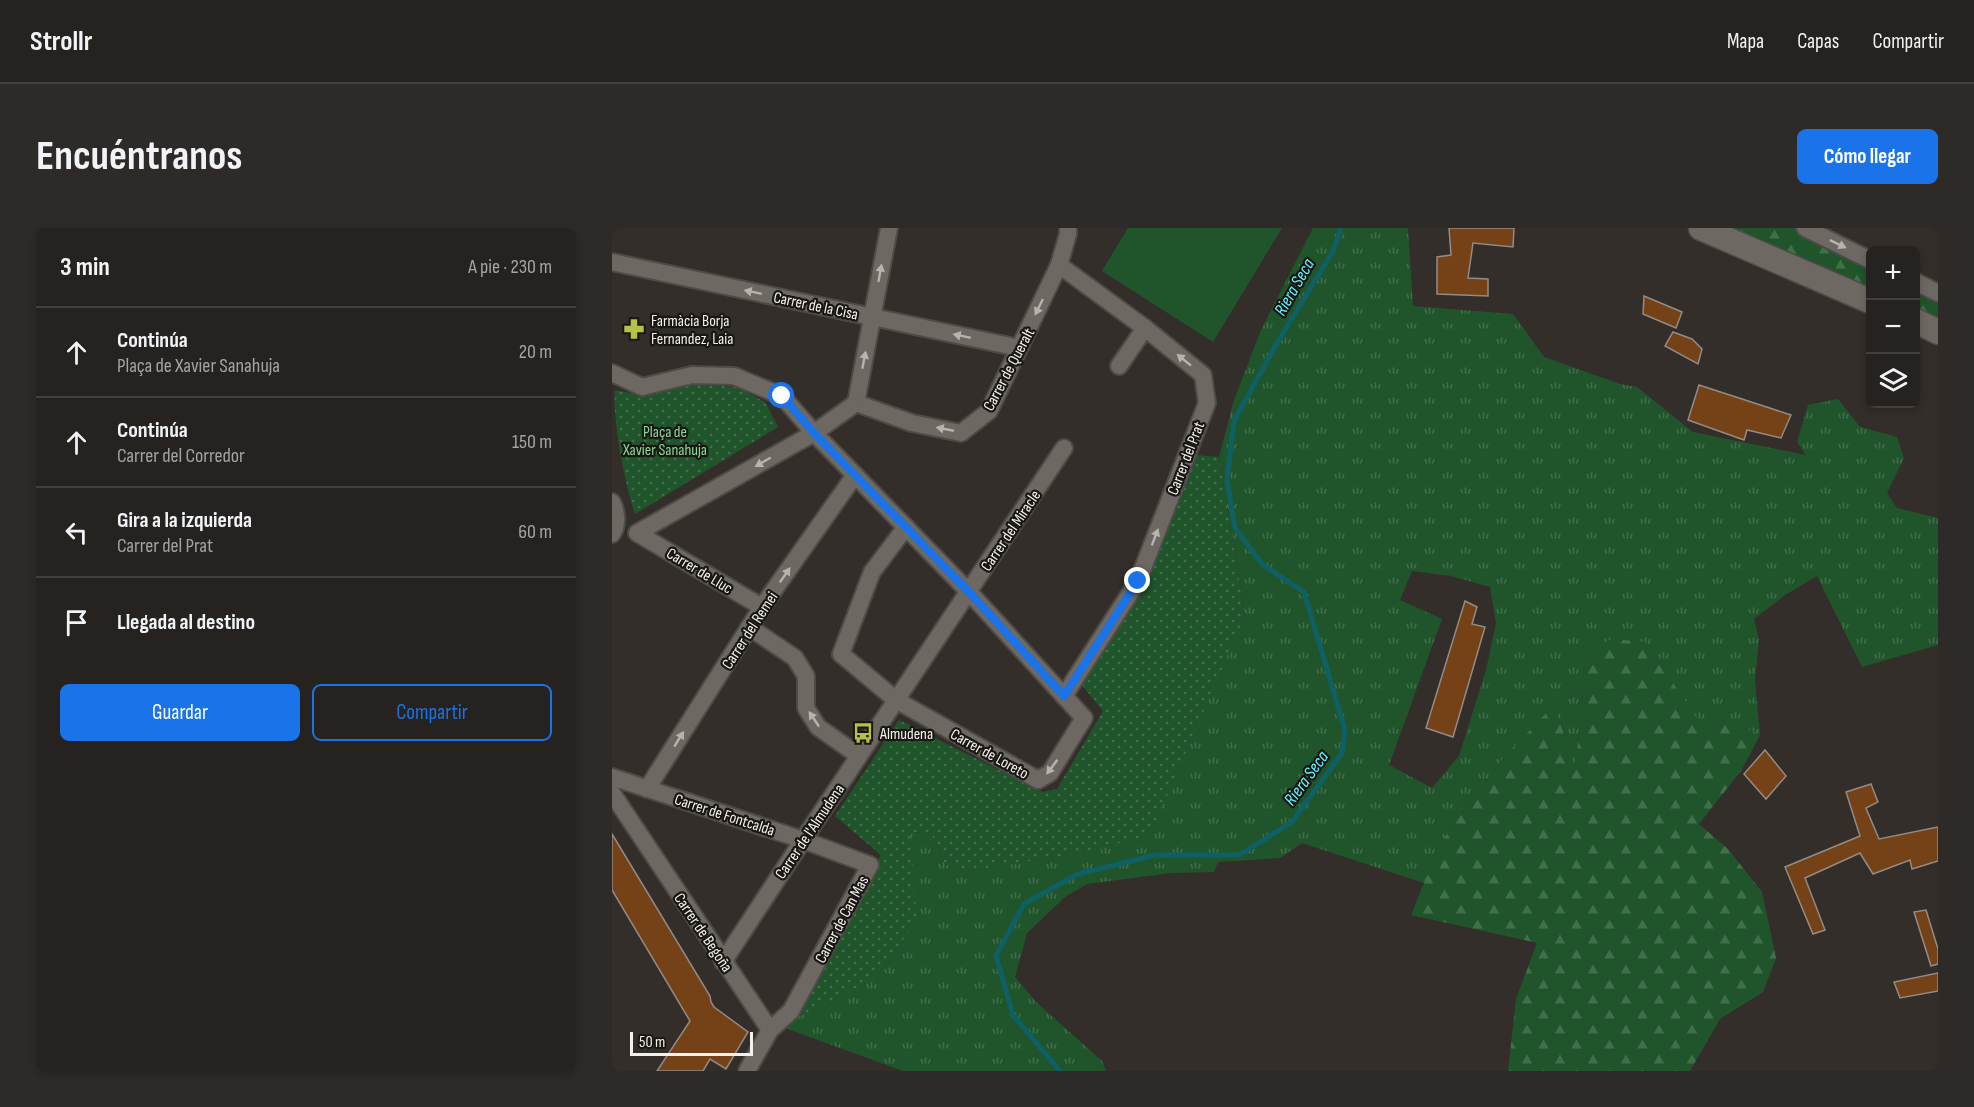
<!DOCTYPE html>
<html lang="es">
<meta charset="utf-8">
<style>
:root{--surface:#26221f;--page:#2e2a28;--text:#f1f3f6;--muted:#a4a4a4;--line:#423f3d;--accent:#1a73e8}
body{margin:0;font-family:"Sofia Sans Condensed",sans-serif;background:var(--page);color:var(--text)}
.controls{position:absolute;right:18px;top:18px;display:grid;overflow:hidden;border-radius:9px;box-shadow:0 3px 9px #0003}
.controls button{width:54px;height:54px;display:grid;place-items:center;padding:0;border:0;border-bottom:2px solid var(--line);background:var(--surface);color:var(--text);font:30px sans-serif}
.scale{position:absolute;left:18px;bottom:15px;width:123px;box-sizing:border-box;padding-left:6px;border:3px solid #f4f1ed;border-top:0;font-size:16px;line-height:21px;white-space:nowrap;color:#f4f1ed;-webkit-text-stroke:4px #191714;paint-order:stroke}
.stop{position:absolute;width:18px;height:18px;margin:-14px;border:4px solid #1a73e8;border-radius:50%;background:#fff}
.stop.end{background:#1a73e8;border-color:#fff;box-shadow:0 2px 6px #0008}
.list{margin:0;padding:0;list-style:none}
h2{display:flex;justify-content:space-between;align-items:center;height:78px;margin:0;padding:0 24px;font-size:26px}
h2 small{font-size:20px;font-weight:400;color:var(--muted)}
.list li{display:grid;grid-template-columns:39px 1fr auto;gap:18px;align-items:center;box-sizing:border-box;height:90px;padding:0 24px;border-top:2px solid var(--line)}
.list b{display:block;font-size:22px;white-space:nowrap}
.list p{margin:0;font-size:20px;white-space:nowrap;color:var(--muted)}
.list em{font-size:20px;font-style:normal;color:var(--muted)}
.actions{display:flex;gap:12px;padding:18px 24px}
.actions a{flex:1;padding:14px 0;border:2px solid var(--accent);border-radius:9px;text-align:center;font-size:21px;color:var(--accent)}
.actions .main{background:var(--accent);color:#fff}
.icon{flex:none;width:33px;height:33px;fill:none;stroke:currentColor;stroke-width:2;stroke-linecap:round;stroke-linejoin:round}
.map{position:relative;flex:none;width:1326px;height:843px;overflow:hidden;border-radius:9px}
header{display:flex;align-items:center;gap:36px;box-sizing:border-box;height:84px;padding:0 30px;background:var(--surface);border-bottom:2px solid var(--line)}
header strong{font-size:28px}
nav{display:flex;gap:33px;margin-inline-start:auto;font-size:21px}
.intro{display:flex;align-items:center;justify-content:space-between;box-sizing:border-box;height:144px;padding:0 36px}
h1{margin:0;font-size:42px}
.button{padding:15px 27px;border-radius:9px;background:var(--accent);color:#fff;font-size:21px;font-weight:700}
main{display:flex;gap:36px;padding:0 36px}
aside{flex:1;background:var(--surface);border-radius:9px;box-shadow:0 3px 9px #0003}
.map>svg:first-child{display:block}
.grass{fill:url(#grass-tufts);fill-rule:evenodd}
.forest{fill:url(#forest-firs)}
.park{fill:url(#park-dots)}
.garden{fill:#20552c}
.lines{fill:none;stroke-linecap:round;stroke-linejoin:round}
.stream{stroke:#0e6064;stroke-width:5}
.building{fill:#744216;stroke:#928b86;stroke-width:1.5}
.minor-casing{stroke:#4e4b46;stroke-width:20}
.secondary-casing{stroke:#4e4b46;stroke-width:27}
.minor{stroke:#6d6862;stroke-width:16}
.secondary{stroke:#6d6862;stroke-width:24}
.oneway{fill:#b7b3ae}
.route{stroke:#1a73e8;stroke-width:8}
.labels{text-anchor:middle;stroke-width:4.5;stroke-linejoin:round;paint-order:stroke}
.street-label{font-size:16px;fill:#f4f1ed;stroke:#191714}
.poi-label{font-size:16px;fill:#f4f1ed;stroke:#191714;text-anchor:start}
.park-label{font-size:16px;fill:#8ad897;stroke:#191714}
.water-label{font-size:18px;font-style:italic;fill:#66f0f8;stroke:#191714}
</style>
<header>
<strong>Strollr</strong>
<nav><a>Mapa</a><a>Capas</a><a>Compartir</a></nav>
</header>
<div class="intro"><h1>Encuéntranos</h1><a class="button">Cómo llegar</a></div>
<main>
<aside>
<h2>3 min<small>A pie · 230 m</small></h2>
<ul class="list">
<li><svg class="icon" aria-label="ahead" viewBox="0 0 24 24"><path d="M12 20V5M6 11l6-6 6 6"/></svg><div><b>Continúa</b><p>Plaça de Xavier Sanahuja</p></div><em>20 m</em></li>
<li><svg class="icon" aria-label="ahead" viewBox="0 0 24 24"><path d="M12 20V5M6 11l6-6 6 6"/></svg><div><b>Continúa</b><p>Carrer del Corredor</p></div><em>150 m</em></li>
<li><svg class="icon" aria-label="left" viewBox="0 0 24 24"><path d="M17 20v-9H6M10 6l-5 5 5 5"/></svg><div><b>Gira a la izquierda</b><p>Carrer del Prat</p></div><em>60 m</em></li>
<li><svg class="icon" aria-label="arrive" viewBox="0 0 24 24"><path d="M6 21V4h12l-3 4 3 4H6"/></svg><div><b>Llegada al destino</b></div></li>
</ul>
<div class="actions"><a class="main">Guardar</a><a>Compartir</a></div>
</aside>
<div class="map">
<svg width="1326" height="843" viewBox="0 0 1326 843">
<defs>
<pattern id="grass-tufts" width="24" height="20" patternUnits="userSpaceOnUse" patternTransform="scale(1.5)"><rect width="24" height="20" fill="#20552c"/><path d="M3 7l-1-3M5 7V3M7 7l1-3M15 17l-1-3M17 17v-4M19 17l1-3" fill="none" stroke="#416e4b"/></pattern>
<pattern id="forest-firs" width="22" height="20" patternUnits="userSpaceOnUse" patternTransform="scale(1.5)"><rect width="22" height="20" fill="#20552c"/><path d="M5 1l3.5 6h-7zM16 11l3.5 6h-7z" fill="#416e4b"/></pattern>
<pattern id="park-dots" width="8" height="8" patternUnits="userSpaceOnUse" patternTransform="scale(1.5)"><rect width="8" height="8" fill="#20552c"/><path d="M2 2h.1M6 6h.1" fill="none" stroke="#416e4b" stroke-width="1.8" stroke-linecap="round"/></pattern>
</defs>
<rect width="100%" height="100%" fill="#332e29"/>
<path class="grass" d="M701,0H796L801,78L901,86L932,129L1008,156L1025,159L1081,204L1194,227L1185,214L1196,177L1226,171L1248,199L1285,209L1292,230L1275,265L1285,280L1326,290V417L1250,439L1205,348L1173,367L1142,391L1147,412L1143,452L1148,507L1132,500L1087,494L1033,414L973,423L970,480L963,541L942,478L891,530L828,615L830,620L812,655L690,615L668,630L606,634L602,644L559,645L475,656L453,669L415,705L403,749L424,774L490,833L494,843H291L173,800L297,603L320,607L333,636L357,643L474,624L633,387L607,229L622,172L649,102ZM800,343L839,348L878,359L884,395L874,442L847,528L820,560L777,537L830,391L788,372Z"/>
<g class="forest">
<polygon points="1107,0 1193,0 1258,32 1258,66"/>
<polygon points="1304,54 1326,65 1326,96 1304,85"/>
<polygon points="1000,411 1033,414 1087,493 1132,500 1148,507 1129,543 1087,596 1116,621 1150,664 1164,730 1151,764 1108,791 1078,843 896,843 904,771 925,715 799,687 828,615 891,530 942,477 963,539 970,480 972,423"/>
</g>
<g class="park">
<path d="M80,156L125,159L153,174L166,199L23,286C13,256 0,191 3,162L33,168Z"/>
<polygon points="584,227 607,229 633,387 538,607 474,624 357,643 333,636 320,607 297,603 305,693 261,752 177,794 269,627 223,588 287,492 431,564 445,561 491,483 469,456 558,294"/>
</g>
<polygon class="garden" points="516,0 670,0 601,114 490,43"/>
<g class="lines">
<polyline class="stream" points="448,843 401,787 384,728 412,676 466,646 543,627 627,627 680,594 730,525 733,502 692,364 651,337 623,300 615,252 622,193 665,115 721,23 729,0"/>
</g>
<g class="building">
<polygon points="837,0 902,0 901,19 861,15 856,50 876,51 876,68 825,66 825,29 839,27"/>
<polygon points="1032,68 1070,84 1064,100 1031,86"/>
<polygon points="1061,104 1080,111 1090,121 1086,136 1053,118"/>
<polygon points="1087,157 1179,187 1169,210 1135,202 1132,212 1076,192"/>
<polygon points="853,373 865,379 860,396 873,399 841,509 814,500"/>
<polygon points="1153,522 1174,548 1154,571 1132,546"/>
<polygon points="1259,556 1266,574 1254,580 1267,611 1326,599 1326,633 1300,641 1298,632 1261,646 1248,625 1193,650 1213,702 1201,706 1173,639 1248,608 1234,564"/>
<polygon points="0,606 98,768 99,774 102,779 136,804 114,841 98,831 91,843 45,843 78,793 0,662"/>
<polygon points="1314,682 1326,721 1326,736 1319,738 1302,684"/>
<polygon points="1326,745 1326,763 1288,770 1282,754"/>
</g>
<g class="lines">
<g class="minor-casing">
<g id="minor">
<polyline points="1193,0 1258,32"/>
<polyline points="0,34 407,120"/>
<polyline points="447,37 533,100 591,147 595,175 526,353 452,468"/>
<polyline points="1304,54 1326,65"/>
<polyline points="507,138 533,100"/>
<polyline points="0,145 30,159 80,147 122,148 170,168 202,205 357,364 472,490 438,545 426,552 284,472 229,426 260,344 294,299"/>
<polyline points="244,175 300,195 349,205 377,183 447,37 456,6 456,0"/>
<polyline points="244,175 277,0"/>
<path d="M0,274C5,284 6,297 0,306"/>
<polyline points="150,379 25,305 202,205 244,175"/>
<polyline points="137,399 183,430 194,448 194,480 206,499 247,528"/>
<polyline points="0,549 191,612 258,637 179,783 158,802"/>
<polyline points="35,561 150,379 243,247"/>
<polyline points="0,565 158,802 135,843"/>
<polyline points="111,734 191,612 452,220"/>
</g>
</g>
<g class="secondary-casing">
<g id="secondary">
<polyline points="1089,0 1258,73"/>
<polyline points="1304,93 1326,104"/>
</g>
</g>
<use href="#minor" class="minor"/>
<use href="#secondary" class="secondary"/>
</g>
<defs><path id="oneway-solid" d="M-6-.8H1V-3.2L6.5 0L1 3.2V.8H-6Z" transform="scale(1.5)"/></defs>
<g class="oneway">
<use href="#oneway-solid" transform="translate(1226 16) rotate(26)"/>
<use href="#oneway-solid" transform="translate(268 45) rotate(-80)"/>
<use href="#oneway-solid" transform="translate(141 64) rotate(-168)"/>
<use href="#oneway-solid" transform="translate(427 79) rotate(116)"/>
<use href="#oneway-solid" transform="translate(350 108) rotate(-168)"/>
<use href="#oneway-solid" transform="translate(252 132) rotate(-79)"/>
<use href="#oneway-solid" transform="translate(572 132) rotate(-141)"/>
<use href="#oneway-solid" transform="translate(333 201) rotate(-169)"/>
<use href="#oneway-solid" transform="translate(151 234) rotate(150)"/>
<use href="#oneway-solid" transform="translate(543 309) rotate(-69)"/>
<use href="#oneway-solid" transform="translate(173 347) rotate(-55)"/>
<use href="#oneway-solid" transform="translate(202 491) rotate(-124)"/>
<use href="#oneway-solid" transform="translate(67 511) rotate(-58)"/>
<use href="#oneway-solid" transform="translate(440 539) rotate(127)"/>
</g>
<g class="lines">
<polyline class="route" points="170,168 202,205 357,364 452,468 526,353"/>
</g>
<defs>
<g id="pharmacy-bare" transform="scale(1.62)"><path d="M-2-6h4v4h4v4h-4v4h-4v-4h-4v-4h4Z" fill="#b6c148" stroke="#191714" stroke-width="2.5" paint-order="stroke"/></g>
<g id="bus-bare" transform="scale(1.62)"><path d="M-5-6H5V4H4V6H2V4H-2V6H-4V4H-5ZM-3.5-4V0h7V-4ZM-3.5 1.2v1.5H-2V1.2ZM2 1.2v1.5H3.5V1.2Z" fill="#b6c148" stroke="#191714" stroke-width="2.5" paint-order="stroke"/></g>
</defs>
<g fill-rule="evenodd">
<use href="#pharmacy-bare" x="22" y="101"/>
<use href="#bus-bare" x="251" y="505"/>
</g>
<g class="labels">
<g class="street-label">
<text transform="translate(204 77) rotate(12)" y="6">Carrer de la Cisa</text>
<text transform="translate(396 141) rotate(-62)" y="6">Carrer de Queralt</text>
<text transform="translate(573 230) rotate(-69)" y="6">Carrer del Prat</text>
<text transform="translate(398 302) rotate(-56)" y="6">Carrer del Miracle</text>
<text transform="translate(88 342) rotate(31)" y="6">Carrer de Lluc</text>
<text transform="translate(137 402) rotate(-57)" y="6">Carrer del Remei</text>
<text transform="translate(378 525) rotate(29)" y="6">Carrer de Loreto</text>
<text transform="translate(113 586) rotate(18)" y="6">Carrer de Fontcalda</text>
<text transform="translate(197 603) rotate(-56)" y="6">Carrer de l'Almudena</text>
<text transform="translate(229 691) rotate(-62)" y="6">Carrer de Can Mas</text>
<text transform="translate(92 704) rotate(56)" y="6">Carrer de Begoña</text>
</g>
<g class="poi-label">
<text x="39" y="98">Farmàcia Borja<tspan x="39" dy="18">Fernandez, Laia</tspan></text>
<text x="268" y="511">Almudena</text>
</g>
<g class="park-label">
<text x="53" y="209">Plaça de<tspan x="53" dy="18">Xavier Sanahuja</tspan></text>
</g>
<g class="water-label">
<text transform="translate(682 59) rotate(-60)" y="6">Riera Seca</text>
<text transform="translate(694 550) rotate(-54)" y="6">Riera Seca</text>
</g>
</g>
</svg>
<div class="controls">
<button>+</button>
<button>−</button>
<button><svg class="icon" aria-label="layers" viewBox="0 0 24 24"><path d="M12 4l9 5-9 5-9-5zM3 14l9 5 9-5"/></svg></button>
</div>
<div class="scale">50 m</div>
<div class="stop" style="left:170px;top:168px"></div>
<div class="stop end" style="left:526px;top:353px"></div>
</div>
</main>
